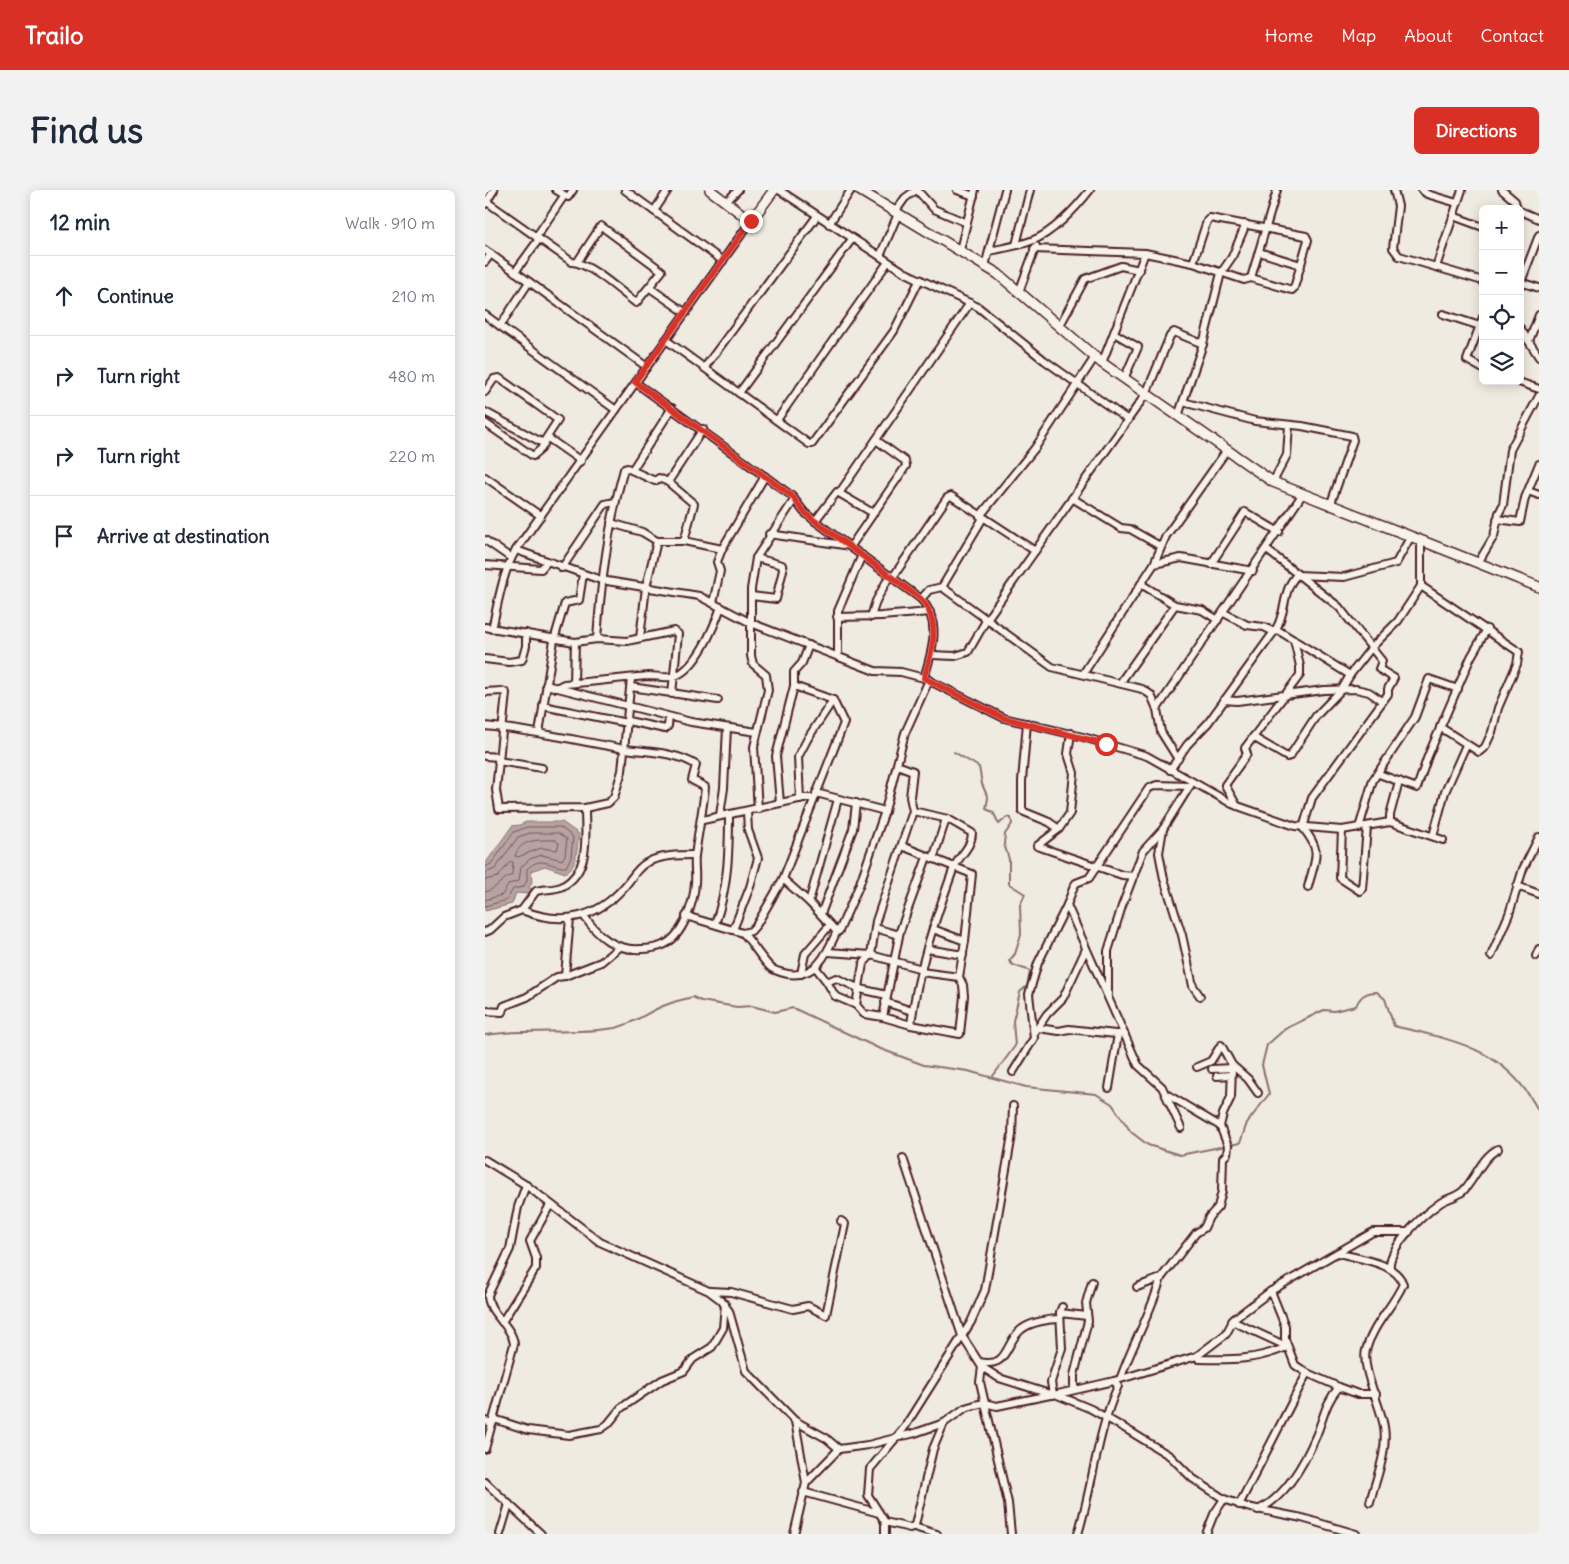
<!DOCTYPE html>
<meta charset="utf-8">
<style>
:root{--surface:#fff;--page:#f2f2f3;--text:#1f2937;--muted:#747a83;--line:#e0e1e3;--accent:#d93025}
body{margin:0;font-family:Delius,sans-serif;background:var(--page);color:var(--text)}
.controls{position:absolute;right:15px;top:15px;display:grid;overflow:hidden;border-radius:8px;box-shadow:0 2px 12px #0003}
.controls button{width:45px;height:45px;display:grid;place-items:center;padding:0;border:0;border-bottom:1px solid var(--line);background:var(--surface);color:var(--text);font:25px sans-serif}
.stop{position:absolute;width:15px;height:15px;margin:-11px;border:4px solid #d93025;border-radius:50%;background:#fff}
.stop.end{background:#d93025;border-color:#fff;box-shadow:0 1px 5px #0008}
.list{margin:0;padding:0;list-style:none}
h2{display:flex;justify-content:space-between;align-items:center;height:65px;margin:0;padding:0 20px;font-size:21px}
h2 small{font-size:16px;font-weight:400;color:var(--muted)}
.list li{display:grid;grid-template-columns:32px 1fr auto;gap:15px;align-items:center;box-sizing:border-box;height:80px;padding:0 20px;border-top:1px solid var(--line)}
.list b{display:block;font-size:19px;white-space:nowrap}
.list em{font-size:16px;font-style:normal;color:var(--muted)}
.icon{flex:none;width:28px;height:28px;fill:none;stroke:currentColor;stroke-width:2;stroke-linecap:round;stroke-linejoin:round}
.map{position:relative;flex:none;width:1054px;height:1344px;overflow:hidden;border-radius:8px}
header{display:flex;align-items:center;gap:30px;box-sizing:border-box;height:70px;padding:0 25px;background:var(--accent);color:#fff}
header strong{font-size:24px}
nav{display:flex;gap:28px;margin-inline-start:auto;font-size:18px}
.intro{display:flex;align-items:center;justify-content:space-between;box-sizing:border-box;height:120px;padding:0 30px}
h1{margin:0;font-size:35px}
.button{padding:12px 22px;border-radius:8px;background:var(--accent);color:#fff;font-size:18px;font-weight:700}
main{display:flex;gap:30px;padding:0 30px}
aside{flex:1;background:var(--surface);border-radius:8px;box-shadow:0 2px 12px #0003}
.map>svg:first-child{display:block}
.water{fill:#b7a4a2;stroke:#8b6f72}
.lines{fill:none;stroke-linecap:round;stroke-linejoin:round}
.shore{stroke:#76545b;stroke-width:1}
.stream{stroke:#8b6f72;stroke-width:2}
.street-casing{stroke:#4a1f2b;stroke-width:10}
.secondary-casing{stroke:#4a1f2b;stroke-width:12}
.street{stroke:#f7f3e8;stroke-width:6}
.secondary{stroke:#f7f3e8;stroke-width:9}
.route{stroke:#d93025;stroke-width:6}
</style>
<header>
<strong>Trailo</strong>
<nav><a>Home</a><a>Map</a><a>About</a><a>Contact</a></nav>
</header>
<div class="intro"><h1>Find us</h1><a class="button">Directions</a></div>
<main>
<aside>
<h2>12 min<small>Walk · 910 m</small></h2>
<ul class="list">
<li><svg class="icon" aria-label="ahead" viewBox="0 0 24 24"><path d="M12 20V5M6 11l6-6 6 6"/></svg><div><b>Continue</b></div><em>210 m</em></li>
<li><svg class="icon" aria-label="right" viewBox="0 0 24 24"><path d="M7 20v-9h11M14 6l5 5-5 5"/></svg><div><b>Turn right</b></div><em>480 m</em></li>
<li><svg class="icon" aria-label="right" viewBox="0 0 24 24"><path d="M7 20v-9h11M14 6l5 5-5 5"/></svg><div><b>Turn right</b></div><em>220 m</em></li>
<li><svg class="icon" aria-label="arrive" viewBox="0 0 24 24"><path d="M6 21V4h12l-3 4 3 4H6"/></svg><div><b>Arrive at destination</b></div></li>
</ul>
</aside>
<div class="map">
<svg width="1054" height="1344" viewBox="0 0 1054 1344">
<rect width="100%" height="100%" fill="#f0ebe0"/>
<filter id="ink" filterUnits="userSpaceOnUse"><feTurbulence type="fractalNoise" baseFrequency=".02" numOctaves="2"/><feDisplacementMap in="SourceGraphic" scale="10" xChannelSelector="R" yChannelSelector="G"/><feConvolveMatrix kernelMatrix="1 2 1 2 8 2 1 2 1" color-interpolation-filters="sRGB"/></filter>
<g filter="url(#ink)">
<path class="water" d="M41,632H77L94,644C92,657 93,676 80,683L60,676L46,681L47,692L44,698L47,699L43,704L31,703L27,714L0,721V674L27,636L35,635Z"/>
<g class="lines">
<g class="shore">
<path d="M70,650L74,653L72,660L56,658L33,667L30,666C36,648 54,650 70,650Z"/>
<path d="M0,677L6,674L29,642L42,637H75L88,647L86,667L81,677C66,678 57,664 42,679V691L38,697L28,699L22,710L0,716"/>
<polyline points="0,683 10,679 33,647 45,643 73,643 82,649 80,665 77,670 57,665 45,669 36,677 34,691 24,694 17,705 0,710"/>
<path d="M0,690L13,687L25,672H28L27,685C15,690 12,699 0,702"/>
</g>
<g class="stream">
<polyline points="469,562 494,577 497,594 503,608 501,619 508,622 514,634 522,627 526,628 527,634 520,644 519,654 524,669 524,694 540,704 535,715 536,745 530,764 524,771 528,775 543,780 545,782 542,796 535,802 528,831 530,856 508,886"/>
<path d="M0,845C43,838 86,845 130,838C149,834 161,823 178,816C188,812 198,809 208,807L216,811L252,817L267,816L290,822L308,818L393,858L439,875L483,881L541,897L611,904L627,914L646,942L663,955L695,965L740,956"/>
<path d="M745,955L755,953L762,933L784,904L777,875L782,855L800,839L839,820L849,821L871,816C875,806 881,802 892,802L900,809L909,836C972,851 1022,859 1054,922"/>
</g>
<g class="street-casing">
<g id="street">
<polyline points="71,0 83,7 88,0"/>
<polyline points="140,0 238,71"/>
<polyline points="294,0 419,82 493,117 559,170 643,230"/>
<polyline points="432,0 449,19 482,33"/>
<polyline points="472,0 489,6"/>
<polyline points="909,0 913,16 908,58 914,66 998,91"/>
<polyline points="937,0 942,4 972,13"/>
<polyline points="1017,0 1030,11 1032,19"/>
<path d="M2,12L87,72C105,73 135,101 151,113L177,81L116,36L93,71"/>
<polyline points="241,12 253,0"/>
<polyline points="0,14 9,0"/>
<polyline points="169,21 183,0"/>
<polyline points="1035,21 1054,29"/>
<polyline points="410,22 420,8 431,0"/>
<polyline points="968,26 998,37"/>
<polyline points="344,34 366,0"/>
<polyline points="51,47 79,6"/>
<polyline points="531,55 545,0"/>
<polyline points="549,59 660,63 708,73 759,90 766,88 807,100 809,98 823,50 821,46 725,28 722,31 708,73"/>
<polyline points="0,60 162,177"/>
<polyline points="475,60 490,0"/>
<path d="M504,61C518,58 533,56 546,51C567,44 591,18 605,0"/>
<polyline points="774,62 816,75"/>
<polyline points="395,66 413,24"/>
<polyline points="0,72 6,64"/>
<polyline points="500,76 520,0"/>
<polyline points="951,77 977,0"/>
<polyline points="30,82 54,49"/>
<polyline points="766,88 792,0"/>
<polyline points="1035,92 1054,98"/>
<polyline points="1036,92 1054,45"/>
<polyline points="165,98 201,123"/>
<polyline points="534,102 551,56"/>
<polyline points="958,124 995,136"/>
<polyline points="0,125 131,220"/>
<polyline points="998,127 982,170 998,179"/>
<polyline points="15,136 44,92"/>
<polyline points="574,137 600,89 636,76 654,80"/>
<polyline points="1035,138 1054,167"/>
<polyline points="629,143 653,157 639,189"/>
<polyline points="181,150 324,254 327,254 409,141 435,89"/>
<polyline points="1044,151 1054,125"/>
<polyline points="617,173 660,63"/>
<polyline points="220,177 332,26"/>
<polyline points="1031,191 1054,199"/>
<path d="M151,193L307,306L319,322L330,331L436,409C457,432 447,462 439,488"/>
<polyline points="0,202 9,189 14,188 73,230 58,253 0,222"/>
<polyline points="254,203 367,49"/>
<polyline points="698,212 770,231 817,236 867,246 868,250 845,316"/>
<polyline points="693,226 718,154 736,83 747,67 761,34"/>
<polyline points="292,230 403,72"/>
<polyline points="0,233 48,266 56,259 60,252"/>
<polyline points="63,248 96,271"/>
<polyline points="147,280 187,218"/>
<polyline points="0,287 56,326"/>
<polyline points="788,292 802,265 804,235"/>
<polyline points="1043,301 1054,305"/>
<polyline points="355,302 485,113"/>
<polyline points="587,308 636,338 645,339 675,356"/>
<polyline points="495,326 550,258 610,167"/>
<polyline points="1012,329 1035,332 1040,308 1054,274"/>
<polyline points="330,331 352,302 388,323"/>
<polyline points="126,333 157,342 172,351 199,351 237,359"/>
<polyline points="284,344 366,356 421,276 420,271 391,250"/>
<polyline points="0,350 26,368"/>
<polyline points="199,351 209,314 183,292 218,239"/>
<polyline points="31,360 116,390 214,406 266,433 390,481 416,482 439,488 519,528 598,547 662,566 747,614 810,636 857,640 905,632 958,650"/>
<path d="M782,360L854,417L897,471L894,479L909,488L903,499V504L827,608L818,638C838,662 830,669 823,697"/>
<polyline points="993,373 1009,346 1014,323 1018,315 1025,260 1054,206"/>
<polyline points="669,374 696,368 768,381"/>
<polyline points="726,374 760,322 794,342"/>
<polyline points="0,375 56,379 62,372"/>
<polyline points="77,378 120,314 130,312"/>
<polyline points="408,387 462,308 466,306 550,361"/>
<polyline points="656,394 690,415 717,420 733,430"/>
<polyline points="936,396 1034,462 1032,474 1013,518 1007,542 1000,557 994,562 955,537"/>
<polyline points="457,397 498,328"/>
<polyline points="266,406 291,409 298,380 297,375 271,368"/>
<polyline points="436,409 444,400 457,397 567,477 657,499 666,505 672,519 676,542 693,569"/>
<polyline points="228,413 235,381 232,372 237,359 280,286"/>
<polyline points="739,423 762,435 779,437 789,442"/>
<polyline points="352,427 396,426 445,422"/>
<polyline points="386,427 391,411 405,385"/>
<polyline points="0,437 90,452 112,449 142,451 189,441 193,444 187,504"/>
<path d="M7,439C13,414 17,383 31,360L266,31"/>
<polyline points="791,439 865,485"/>
<polyline points="155,448 161,397 172,351"/>
<path d="M112,449C116,391 123,335 139,279L142,278L170,291L174,288L183,292"/>
<polyline points="446,465 470,466 483,462 502,429 661,204 685,146 689,142 718,154"/>
<polyline points="353,466 353,421 377,365"/>
<polyline points="0,469 24,472 37,470 41,456 41,443"/>
<polyline points="598,484 669,374 681,346 742,260"/>
<polyline points="89,493 90,452"/>
<polyline points="635,493 690,415"/>
<polyline points="61,495 206,532 272,542"/>
<polyline points="146,497 233,510"/>
<path d="M71,498L79,494C107,492 136,488 164,486C171,486 184,489 190,486C212,478 229,437 236,417"/>
<polyline points="0,502 17,501 21,503 11,600 14,619 100,618 123,613 129,607 137,581 146,488"/>
<polyline points="739,510 752,511 839,500 871,499 884,502 897,511"/>
<polyline points="58,516 142,533"/>
<polyline points="672,519 817,305"/>
<polyline points="143,531 180,539 183,536 184,527"/>
<polyline points="542,533 537,591 537,621 564,632 574,639"/>
<path d="M0,536C47,540 93,551 140,559C163,562 191,562 211,575L207,590L220,597C218,621 213,642 210,666C209,675 211,684 210,693C209,712 198,747 178,755C171,758 163,759 156,759C130,761 113,746 99,726"/>
<polyline points="54,543 69,450 80,413 94,410 98,384"/>
<polyline points="586,543 583,564 589,583 585,623 574,639 552,656 637,685 649,686"/>
<polyline points="768,547 802,567 805,566 831,526 857,499 865,485 887,457 913,431 936,396 936,351"/>
<polyline points="0,566 14,567"/>
<polyline points="13,571 57,578"/>
<path d="M685,580L702,555L723,533L791,439C802,421 797,399 812,385L859,387L911,373L926,346"/>
<polyline points="894,584 932,598 943,566 986,467 1002,439"/>
<polyline points="331,603 400,621"/>
<polyline points="315,609 313,567 323,548 348,510"/>
<polyline points="295,613 291,566 309,496 309,482 317,473 324,455"/>
<polyline points="752,616 740,595 762,564 760,558 815,485 815,476 809,450"/>
<polyline points="273,619 269,557 283,500 281,485 268,474 266,466 266,399 271,368 309,310"/>
<path d="M428,621L463,629L487,643C487,658 472,667 468,680C450,730 432,782 426,835L398,827L415,741L442,667"/>
<polyline points="235,625 239,598 242,538"/>
<polyline points="218,630 318,608 329,608"/>
<polyline points="905,632 905,625 914,591"/>
<polyline points="874,638 888,590 930,527 944,489 973,499"/>
<polyline points="678,639 674,663 679,689 697,745 708,796 715,806"/>
<polyline points="857,640 855,688 875,701 877,699 882,637"/>
<polyline points="948,646 960,602 981,555"/>
<polyline points="417,656 487,684 480,751"/>
<polyline points="448,669 461,629"/>
<polyline points="298,689 324,712 351,741 354,741 374,696 400,621 420,543 444,490"/>
<polyline points="1032,696 1054,704"/>
<polyline points="324,712 353,609"/>
<polyline points="582,715 653,875 677,897 696,938"/>
<path d="M37,720C76,736 112,729 140,696C147,688 152,678 161,673C175,665 195,665 210,665"/>
<polyline points="336,724 368,639 371,613"/>
<polyline points="201,726 258,743 266,741 272,734 298,689 359,533 348,510 309,496"/>
<path d="M230,734C243,698 244,663 244,624"/>
<polyline points="390,738 414,745"/>
<polyline points="248,740 265,697 273,668 263,640 262,622"/>
<path d="M0,742L5,740L19,727L37,720L51,701C59,699 71,700 78,696C106,680 100,646 100,618"/>
<path d="M258,743C268,754 275,767 285,777C289,781 298,783 303,784C332,788 342,763 352,741"/>
<polyline points="442,759 478,765"/>
<polyline points="343,762 386,765 437,779"/>
<polyline points="1006,766 1024,724 1038,679 1054,647"/>
<polyline points="1051,766 1054,759"/>
<polyline points="331,778 342,792 351,788 375,799 402,805"/>
<polyline points="436,782 474,787"/>
<polyline points="316,784 320,764 345,735"/>
<polyline points="80,786 85,728"/>
<polyline points="342,792 350,806 371,815 378,774 386,765 391,731 428,621 425,607 428,581 412,575"/>
<polyline points="623,804 623,761 637,716 658,661 678,639 706,594"/>
<polyline points="400,812 427,821"/>
<polyline points="371,815 379,824 398,827"/>
<polyline points="0,821 17,822 19,816 42,807 72,787 80,786 116,772 134,757"/>
<polyline points="426,835 475,844 479,806 478,795 474,787 480,751 448,739"/>
<polyline points="553,838 574,841 584,839 640,845"/>
<polyline points="550,842 562,824 578,808 601,759"/>
<polyline points="712,877 726,871 736,855 747,875"/>
<polyline points="727,879 747,878"/>
<polyline points="528,882 549,848 544,804 553,773 582,715 589,696 591,693 604,688 664,598 672,595 705,596"/>
<polyline points="732,886 746,885"/>
<polyline points="624,898 633,844"/>
<polyline points="735,936 738,924 746,907 747,875 763,889 773,903"/>
<polyline points="418,968 477,1146 497,1177 495,1192 523,1313 526,1344"/>
<polyline points="0,970 41,995 115,1052 224,1101 236,1110 244,1121 261,1181 310,1231 321,1293 309,1344"/>
<path d="M853,1063C873,1069 911,1072 918,1094C908,1117 888,1134 881,1160C876,1178 896,1216 899,1237C903,1262 891,1288 885,1312"/>
<path d="M905,1079C902,1058 938,1025 955,1013C962,1008 973,1007 979,1000C991,987 997,967 1013,959"/>
<polyline points="676,1088 711,1043 719,1038 724,1027 733,1017 737,1001 738,968 742,964 743,956 735,936 683,905"/>
<polyline points="225,1101 246,1102 308,1119 323,1116 341,1125 360,1034 356,1031"/>
<polyline points="786,1101 800,1136 800,1149 810,1175 822,1183 854,1197 873,1204 891,1204"/>
<polyline points="575,1123 602,1126"/>
<polyline points="747,1131 801,1156"/>
<polyline points="17,1132 51,1078 51,1068 45,1051 65,1015"/>
<path d="M712,1166L714,1169C748,1170 771,1170 802,1157"/>
<path d="M494,1172C525,1179 519,1152 537,1139C546,1132 564,1129 575,1129"/>
<polyline points="497,1177 514,1188 565,1204"/>
<path d="M636,1187C648,1153 666,1123 676,1088L652,1097"/>
<polyline points="629,1191 712,1166 741,1144 749,1129 786,1101 888,1042 924,1042"/>
<polyline points="589,1200 589,1185 603,1131 601,1113 607,1092"/>
<path d="M573,1204L629,1191L633,1196C612,1242 608,1295 593,1344"/>
<polyline points="568,1205 566,1192 577,1158 575,1122 577,1117"/>
<polyline points="9,1229 43,1240 84,1245 116,1239 123,1234 136,1218 177,1190 199,1181 208,1169 227,1157 238,1138 240,1114"/>
<polyline points="0,1231 8,1233"/>
<polyline points="310,1231 341,1248 354,1259"/>
<path d="M0,1259L29,1154C27,1135 3,1124 3,1105L25,1059L33,1017L41,995"/>
<polyline points="0,1292 56,1344"/>
<polyline points="321,1293 354,1259 383,1255 430,1243 459,1233 480,1218 490,1215 499,1213 512,1216 570,1204 606,1219 646,1242 685,1266 707,1288 739,1309 762,1317 817,1328 871,1344"/>
<polyline points="318,1302 394,1323"/>
<polyline points="754,1315 822,1183"/>
<path d="M773,1320C801,1307 819,1274 831,1246C839,1227 840,1213 854,1197"/>
<polyline points="400,1332 425,1338 430,1335 448,1259 459,1233"/>
<polyline points="429,1337 452,1344"/>
<polyline points="15,1344 24,1314"/>
<polyline points="400,1344 400,1332 383,1305 385,1279 419,1238 486,1132 500,1100 527,945 528,916"/>
<polyline points="721,1344 729,1324 739,1309"/>
</g>
</g>
<g class="secondary-casing">
<g id="secondary">
<polyline points="225,0 266,31 289,0"/>
<polyline points="374,0 513,84 617,173 788,292 1054,397"/>
</g>
</g>
<use href="#street" class="street"/>
<use href="#secondary" class="secondary"/>
</g>
</g>
<g class="lines" filter="url(#ink)">
<path class="route" d="M266,31L150,192L307,306L319,322L330,331L436,409C457,432 447,462 439,488L519,528L621,554"/>
</g>
</svg>
<div class="controls">
<button>+</button>
<button>−</button>
<button><svg class="icon" aria-label="locate" viewBox="0 0 24 24"><circle cx="12" cy="12" r="6"/><path d="M12 2v4M12 18v4M2 12h4M18 12h4"/></svg></button>
<button><svg class="icon" aria-label="layers" viewBox="0 0 24 24"><path d="M12 4l9 5-9 5-9-5zM3 14l9 5 9-5"/></svg></button>
</div>
<div class="stop" style="left:621px;top:554px"></div>
<div class="stop end" style="left:266px;top:31px"></div>
</div>
</main>
